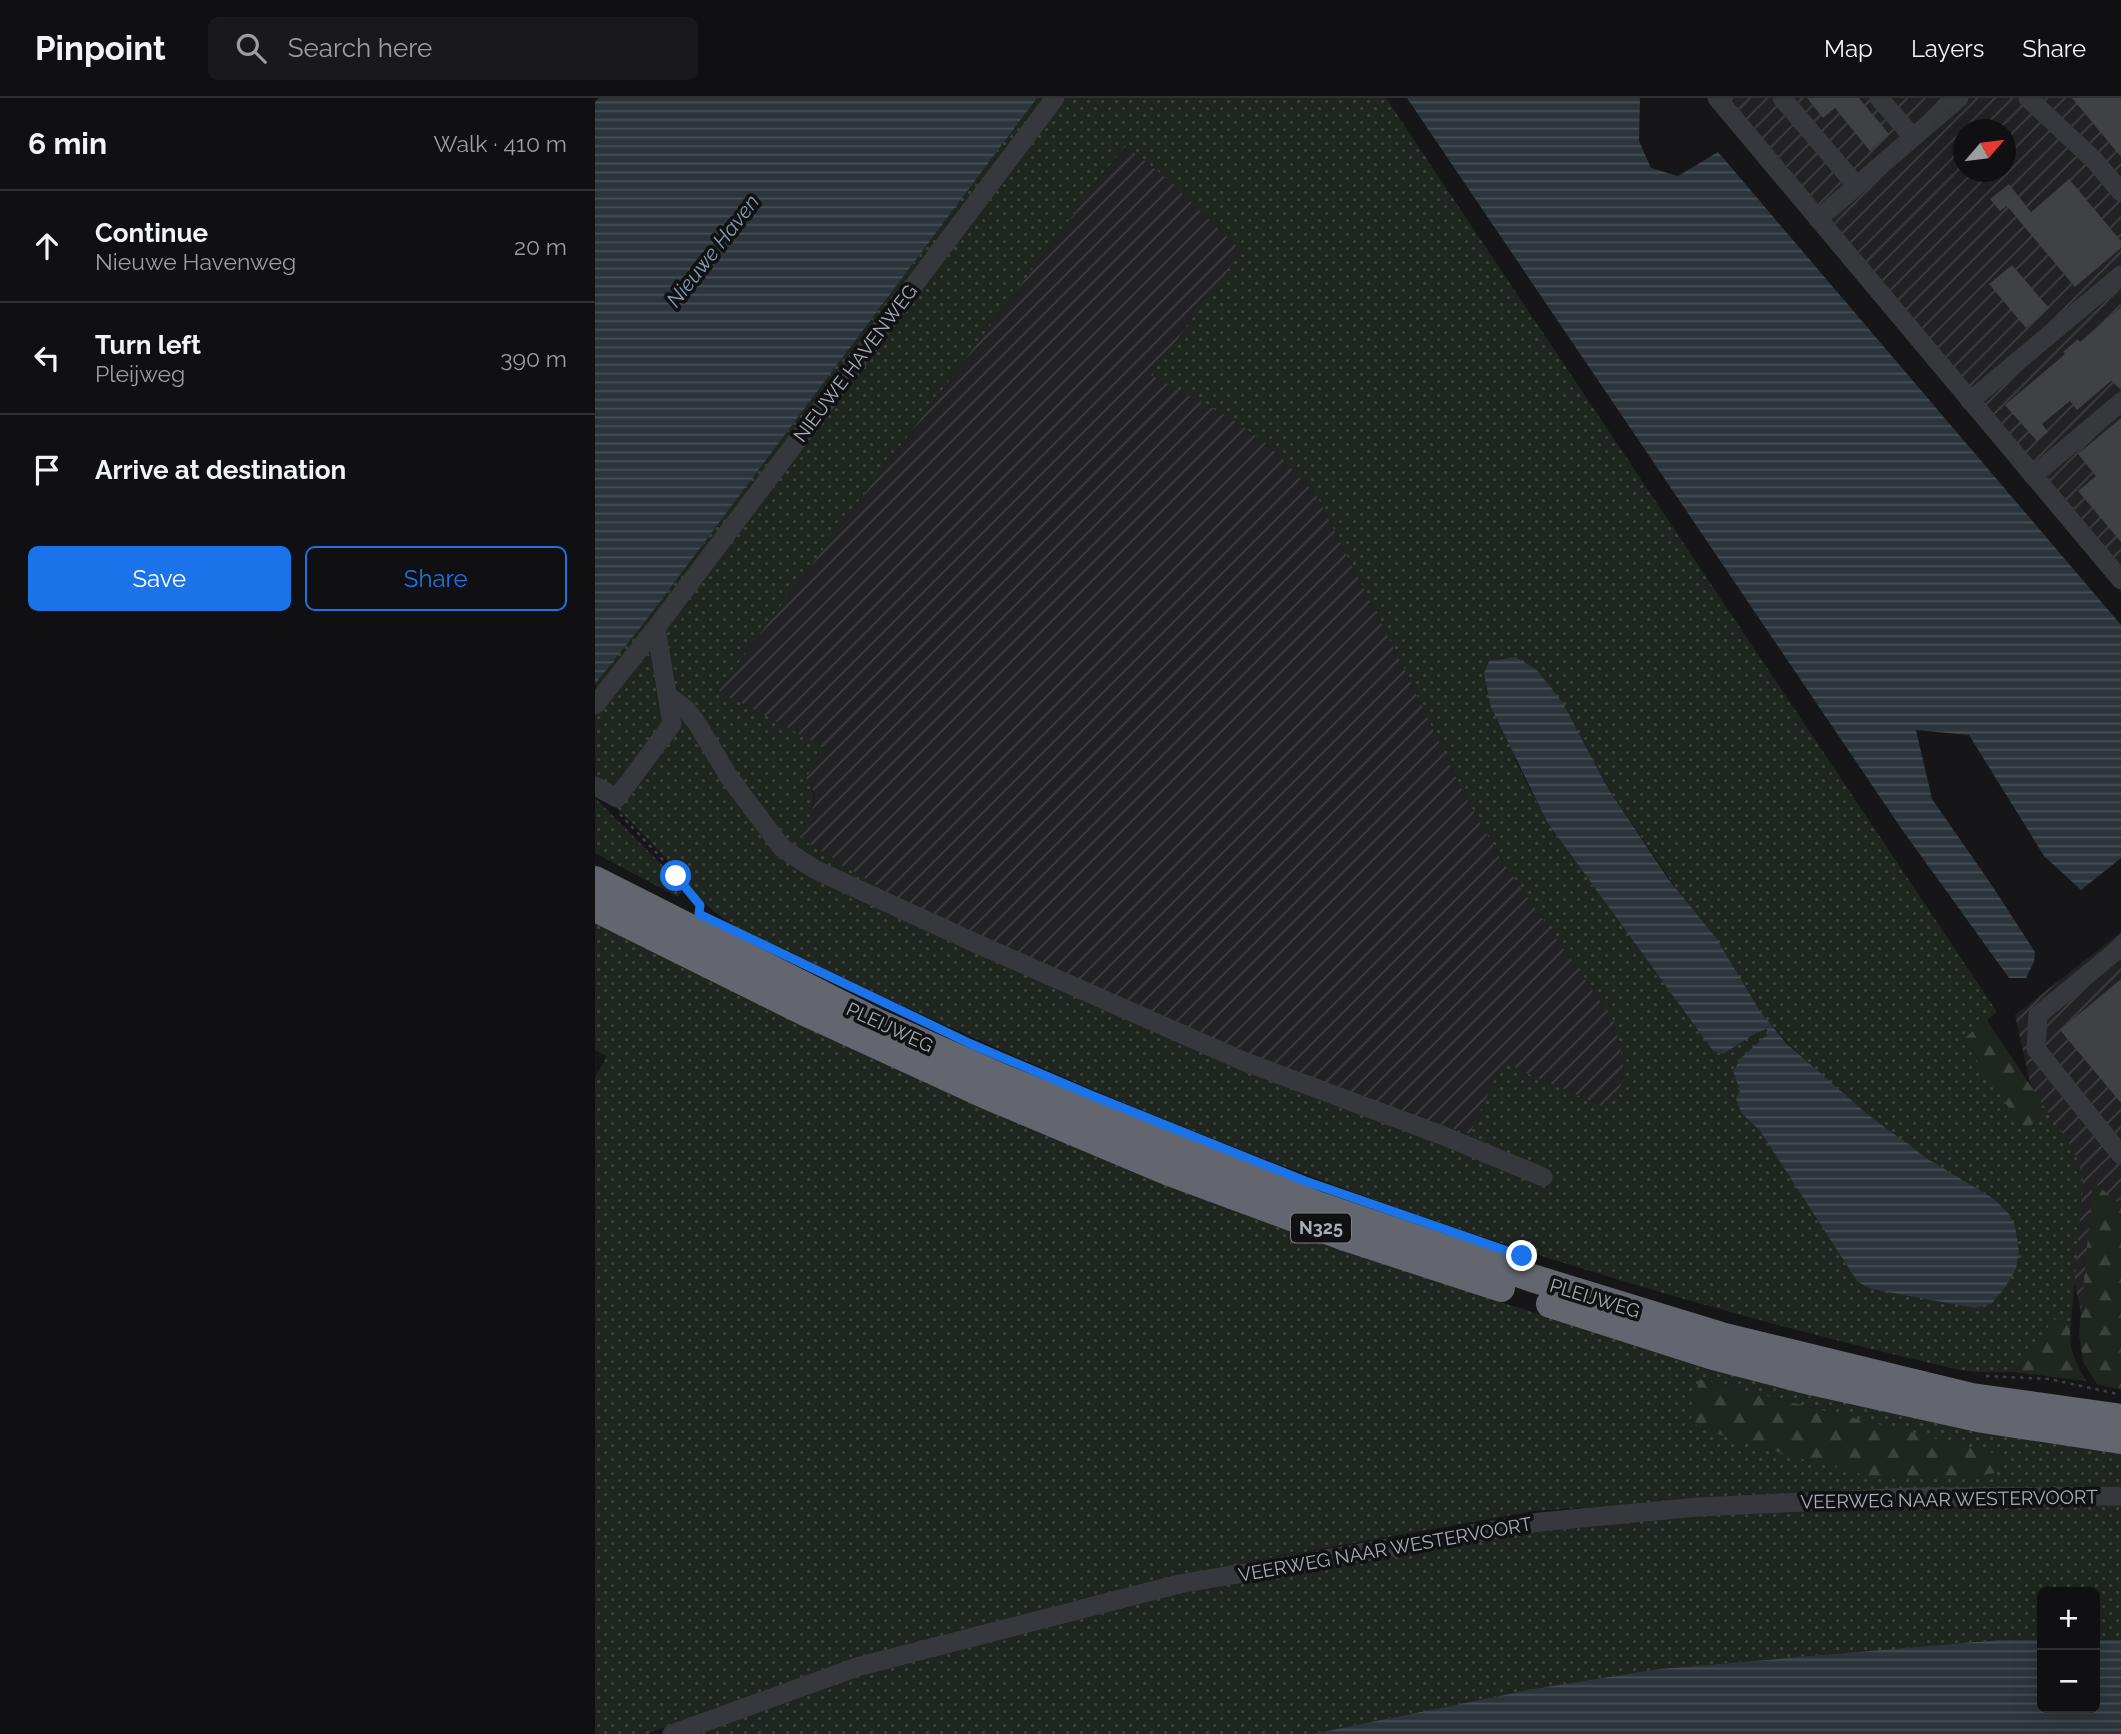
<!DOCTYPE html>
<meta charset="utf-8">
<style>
:root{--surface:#101012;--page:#19191b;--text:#f1f3f6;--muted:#9c9d9f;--line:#303032;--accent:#1a73e8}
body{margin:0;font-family:Raleway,sans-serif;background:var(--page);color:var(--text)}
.controls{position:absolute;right:21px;bottom:21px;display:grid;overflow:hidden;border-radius:10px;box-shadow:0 7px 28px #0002}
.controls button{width:63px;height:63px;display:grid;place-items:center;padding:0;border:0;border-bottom:2px solid var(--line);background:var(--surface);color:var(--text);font:35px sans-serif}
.compass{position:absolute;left:1358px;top:21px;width:63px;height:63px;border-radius:50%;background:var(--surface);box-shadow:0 7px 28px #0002;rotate:62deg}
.stop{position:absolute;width:21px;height:21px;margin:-16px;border:5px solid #1a73e8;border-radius:50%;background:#fff}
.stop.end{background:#1a73e8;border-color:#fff;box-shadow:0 2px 7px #0008}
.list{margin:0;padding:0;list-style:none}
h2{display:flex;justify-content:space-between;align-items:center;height:91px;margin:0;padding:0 28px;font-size:30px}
h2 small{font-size:23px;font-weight:400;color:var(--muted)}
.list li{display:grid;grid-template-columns:46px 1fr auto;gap:21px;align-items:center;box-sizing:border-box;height:112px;padding:0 28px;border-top:2px solid var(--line)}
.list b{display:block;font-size:26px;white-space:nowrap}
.list p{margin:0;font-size:23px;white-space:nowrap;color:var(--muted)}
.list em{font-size:23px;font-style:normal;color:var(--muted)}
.actions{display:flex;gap:14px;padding:21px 28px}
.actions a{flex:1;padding:16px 0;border:2px solid var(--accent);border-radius:10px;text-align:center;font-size:24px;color:var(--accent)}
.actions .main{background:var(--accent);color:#fff}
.icon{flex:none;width:38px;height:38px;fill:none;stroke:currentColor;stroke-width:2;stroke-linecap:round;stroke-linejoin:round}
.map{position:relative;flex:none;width:1526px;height:1636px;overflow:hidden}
header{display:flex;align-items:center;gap:42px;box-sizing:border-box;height:98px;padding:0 35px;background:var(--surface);border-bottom:2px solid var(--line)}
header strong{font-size:33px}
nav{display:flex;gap:38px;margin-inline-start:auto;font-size:24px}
.search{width:490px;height:63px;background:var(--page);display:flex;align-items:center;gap:18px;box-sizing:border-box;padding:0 24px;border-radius:10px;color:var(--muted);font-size:26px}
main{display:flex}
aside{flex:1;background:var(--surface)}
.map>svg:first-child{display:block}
.industrial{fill:url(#industrial-furrows);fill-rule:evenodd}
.grass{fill:url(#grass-dots);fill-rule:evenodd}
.forest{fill:url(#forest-firs)}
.water{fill:url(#water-rules)}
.building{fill:#404145}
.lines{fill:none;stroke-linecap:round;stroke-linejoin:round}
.path{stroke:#3d3f44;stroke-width:2.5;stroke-dasharray:3.5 5;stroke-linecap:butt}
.minor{stroke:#37383d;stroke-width:19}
.highway{stroke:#63666e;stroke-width:28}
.route{stroke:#1a73e8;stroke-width:9}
.labels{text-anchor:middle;stroke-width:7;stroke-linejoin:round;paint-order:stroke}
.shield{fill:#111113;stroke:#7b7e86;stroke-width:2}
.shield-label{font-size:18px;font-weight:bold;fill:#a8adb8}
.street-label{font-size:19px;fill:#a8adb8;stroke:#111113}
.water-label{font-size:21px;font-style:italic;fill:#7f9bb3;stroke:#111113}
</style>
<header>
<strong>Pinpoint</strong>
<div class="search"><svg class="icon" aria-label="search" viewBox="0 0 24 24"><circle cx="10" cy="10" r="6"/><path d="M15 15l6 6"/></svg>Search here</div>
<nav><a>Map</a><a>Layers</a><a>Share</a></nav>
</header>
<main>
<aside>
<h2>6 min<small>Walk · 410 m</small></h2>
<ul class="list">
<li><svg class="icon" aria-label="ahead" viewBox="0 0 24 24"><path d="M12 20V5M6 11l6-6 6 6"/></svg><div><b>Continue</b><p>Nieuwe Havenweg</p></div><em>20 m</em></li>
<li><svg class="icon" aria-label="left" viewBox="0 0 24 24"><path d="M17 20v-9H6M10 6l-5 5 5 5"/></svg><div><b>Turn left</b><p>Pleijweg</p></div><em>390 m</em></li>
<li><svg class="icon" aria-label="arrive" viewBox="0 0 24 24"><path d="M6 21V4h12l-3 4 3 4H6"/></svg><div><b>Arrive at destination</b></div></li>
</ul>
<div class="actions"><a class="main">Save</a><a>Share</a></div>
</aside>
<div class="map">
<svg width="1526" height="1636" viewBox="0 0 1526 1636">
<defs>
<pattern id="industrial-furrows" width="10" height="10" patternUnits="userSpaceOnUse" patternTransform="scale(1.75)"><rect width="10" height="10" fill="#222225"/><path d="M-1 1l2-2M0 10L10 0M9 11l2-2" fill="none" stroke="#3f3f43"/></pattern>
<pattern id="grass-dots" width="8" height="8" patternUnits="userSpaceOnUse" patternTransform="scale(1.75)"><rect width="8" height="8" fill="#1e261f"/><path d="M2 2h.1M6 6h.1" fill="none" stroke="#3c433d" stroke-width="1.8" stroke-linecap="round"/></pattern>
<pattern id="forest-firs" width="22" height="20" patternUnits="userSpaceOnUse" patternTransform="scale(1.75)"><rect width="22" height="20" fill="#1e261f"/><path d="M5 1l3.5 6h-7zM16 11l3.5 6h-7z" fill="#3c433d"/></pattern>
<pattern id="water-rules" width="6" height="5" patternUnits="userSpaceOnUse" patternTransform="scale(1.75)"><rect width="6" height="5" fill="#2c353c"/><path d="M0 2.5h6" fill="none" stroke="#485056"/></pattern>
</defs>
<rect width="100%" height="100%" fill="#161618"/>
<g class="industrial">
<path d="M1113,0H1526V494L1239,151ZM1368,32H1410V74H1368Z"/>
<polygon points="530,47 570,79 647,153 635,320 674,347 721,396 804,560 870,698 906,761 1019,923 1029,969 1026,989 1017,1002 1006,1008 916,968 875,1036 787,1008 622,943 312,807 204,739 219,707 220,697 216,687 123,592"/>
<polygon points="1526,834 1526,1286 1502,1286 1420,917"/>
</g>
<g class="grass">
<path d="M442,0H791L1402,914L1368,941L1430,1032L1453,1014C1470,1040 1484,1053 1488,1085L1476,1225L1456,1221L1448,1243L1419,1274H1381L1365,1272C1027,1195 702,1085 386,943C321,914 257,885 194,853C172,843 146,833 126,819C110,808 98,791 85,776C58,746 30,716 0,690V595L2,593L0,586L49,525ZM530,47L570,79L647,153L556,277L635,320L674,347L721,396L804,560L870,698L906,761L1019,923L1029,969L1026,989L1017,1002L1006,1008L916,968L906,967L875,1036L787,1008L622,943L312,807L204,739C215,718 227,702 211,680L229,649L123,592ZM906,560H920L942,573L968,605L1012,689L1165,913C1232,996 1335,1063 1420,1128C1424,1158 1425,1165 1409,1191L1262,1183L1165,1033L1141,1000L1145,993L1147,959L1174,935L1171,931L1161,934L1128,956L1118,953L952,724L920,662Z"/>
<polygon points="0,700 73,773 87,792 83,799 0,755"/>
<path d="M0,823L743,1148L885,1198L1061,1252L1526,1353V1388L1132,1400L939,1413L658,1463L479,1503L243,1566L52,1636H0V980L12,958L0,952ZM1105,1281L1304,1332L1219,1364L1105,1330Z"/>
<polygon points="1526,1402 1526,1542 1500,1542 1500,1494 1447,1494 1447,1542 1404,1542 1064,1571 938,1591 717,1636 89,1636 341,1550 672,1471 943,1429 1129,1412"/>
</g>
<g class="forest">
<polygon points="1392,922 1453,1014 1429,1033 1368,941"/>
<polygon points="1498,1084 1526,1107 1526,1292 1502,1286 1488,1264 1484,1236"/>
<path d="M1456,1221L1476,1225C1473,1251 1479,1261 1491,1283L1419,1274L1448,1243Z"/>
<polygon points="1104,1281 1406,1357 1408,1368 1399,1375 1375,1379 1277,1379 1157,1347 1105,1330 1096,1322"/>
</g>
<g class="water">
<polygon points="4,0 442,0 49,525 0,586 0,4"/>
<polygon points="812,0 1045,0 1044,43 1056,70 1083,78 1123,54 1526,527 1526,760 1486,792 1449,758 1374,637 1321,632 1337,701 1398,789 1440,854 1439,864 1431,880 1414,880 1308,733"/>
<path d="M920,559L942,572L968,605L1012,689L1074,782L1121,840L1165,913L1191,945L1272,1016L1333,1061L1399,1101L1414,1116L1420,1128L1424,1153L1421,1171L1409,1191L1396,1206L1380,1210L1276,1191L1262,1183L1165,1033C1153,1019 1146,1020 1141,1000L1145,993L1138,973L1147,959L1174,935L1171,931L1161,935L1128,956L1118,953L952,724L896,609L889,576L894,563Z"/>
<polygon points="1404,1542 1447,1542 1447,1610 1500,1610 1500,1542 1526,1542 1526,1636 717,1636 938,1591 1064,1571"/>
</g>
<g class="building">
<polygon points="1212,0 1264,0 1294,36 1275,53 1240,10 1228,20"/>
<polygon points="1477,0 1526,0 1526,59"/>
<polygon points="1474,81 1526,143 1526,150 1480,189 1412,108 1405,113 1395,101 1414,86 1436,114"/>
<polygon points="1417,167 1454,210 1431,230 1394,186"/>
<polygon points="1526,209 1526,292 1516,283 1482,312 1475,303 1447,326 1453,334 1442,343 1410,307 1470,256 1468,254 1483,241 1485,244"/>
<polygon points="1526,320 1526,444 1483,393 1501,378 1483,356"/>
<polygon points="1526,881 1526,1005 1465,932"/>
</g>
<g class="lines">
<g class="path">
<path d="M25,716C40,733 103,795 105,812"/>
<polyline points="1391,1278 1454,1281 1523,1296"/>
</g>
<g class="minor">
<polyline points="1122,0 1526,482"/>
<polyline points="1187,0 1261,87"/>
<polyline points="1284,0 1318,39"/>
<polyline points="1433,0 1499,62 1526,94"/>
<polyline points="1223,121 1364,0"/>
<polyline points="1375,303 1526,177"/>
<polyline points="1438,378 1526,304"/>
<polyline points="72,597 92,612 103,627 134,679 187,750 219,771 387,848 648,963 849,1038 948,1079"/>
<polyline points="0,607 61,530 460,0"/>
<polyline points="0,688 22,700 77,626 61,530"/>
<polyline points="1526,849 1443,917 1441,951 1526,1057"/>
<polyline points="77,1636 262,1569 584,1486 945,1424 1103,1409 1315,1399 1526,1398"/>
</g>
<g class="highway">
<polyline points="0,782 281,924 410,981 722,1107 937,1180 1126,1238 1377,1299 1526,1320"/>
<polyline points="0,810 210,914 391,997 572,1073 753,1140 906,1190"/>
<polyline points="955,1206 1118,1258 1207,1281 1388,1321 1526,1342"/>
</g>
</g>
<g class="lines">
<polyline class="route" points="81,778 105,807 104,816 376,946 498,998 710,1083 927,1158"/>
</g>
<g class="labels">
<rect class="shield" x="696" y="1115.5" width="60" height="29" rx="5"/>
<g class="shield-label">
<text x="726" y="1136">N325</text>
</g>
<g class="street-label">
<text transform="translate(260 265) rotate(-53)" y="7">NIEUWE HAVENWEG</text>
<text transform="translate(295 929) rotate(25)" y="7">PLEIJWEG</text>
<text transform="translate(1000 1200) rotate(17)" y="7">PLEIJWEG</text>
<text transform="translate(1354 1401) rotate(-1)" y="7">VEERWEG NAAR WESTERVOORT</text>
<text transform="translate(790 1451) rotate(-10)" y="7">VEERWEG NAAR WESTERVOORT</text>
</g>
<g class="water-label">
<text transform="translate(118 153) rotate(-52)" y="7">Nieuwe Haven</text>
</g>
</g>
</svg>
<div class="controls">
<button>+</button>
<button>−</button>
</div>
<svg class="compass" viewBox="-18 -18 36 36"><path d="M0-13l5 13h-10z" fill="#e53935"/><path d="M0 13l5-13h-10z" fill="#9c9d9f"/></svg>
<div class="stop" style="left:81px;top:778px"></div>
<div class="stop end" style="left:927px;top:1158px"></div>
</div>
</main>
